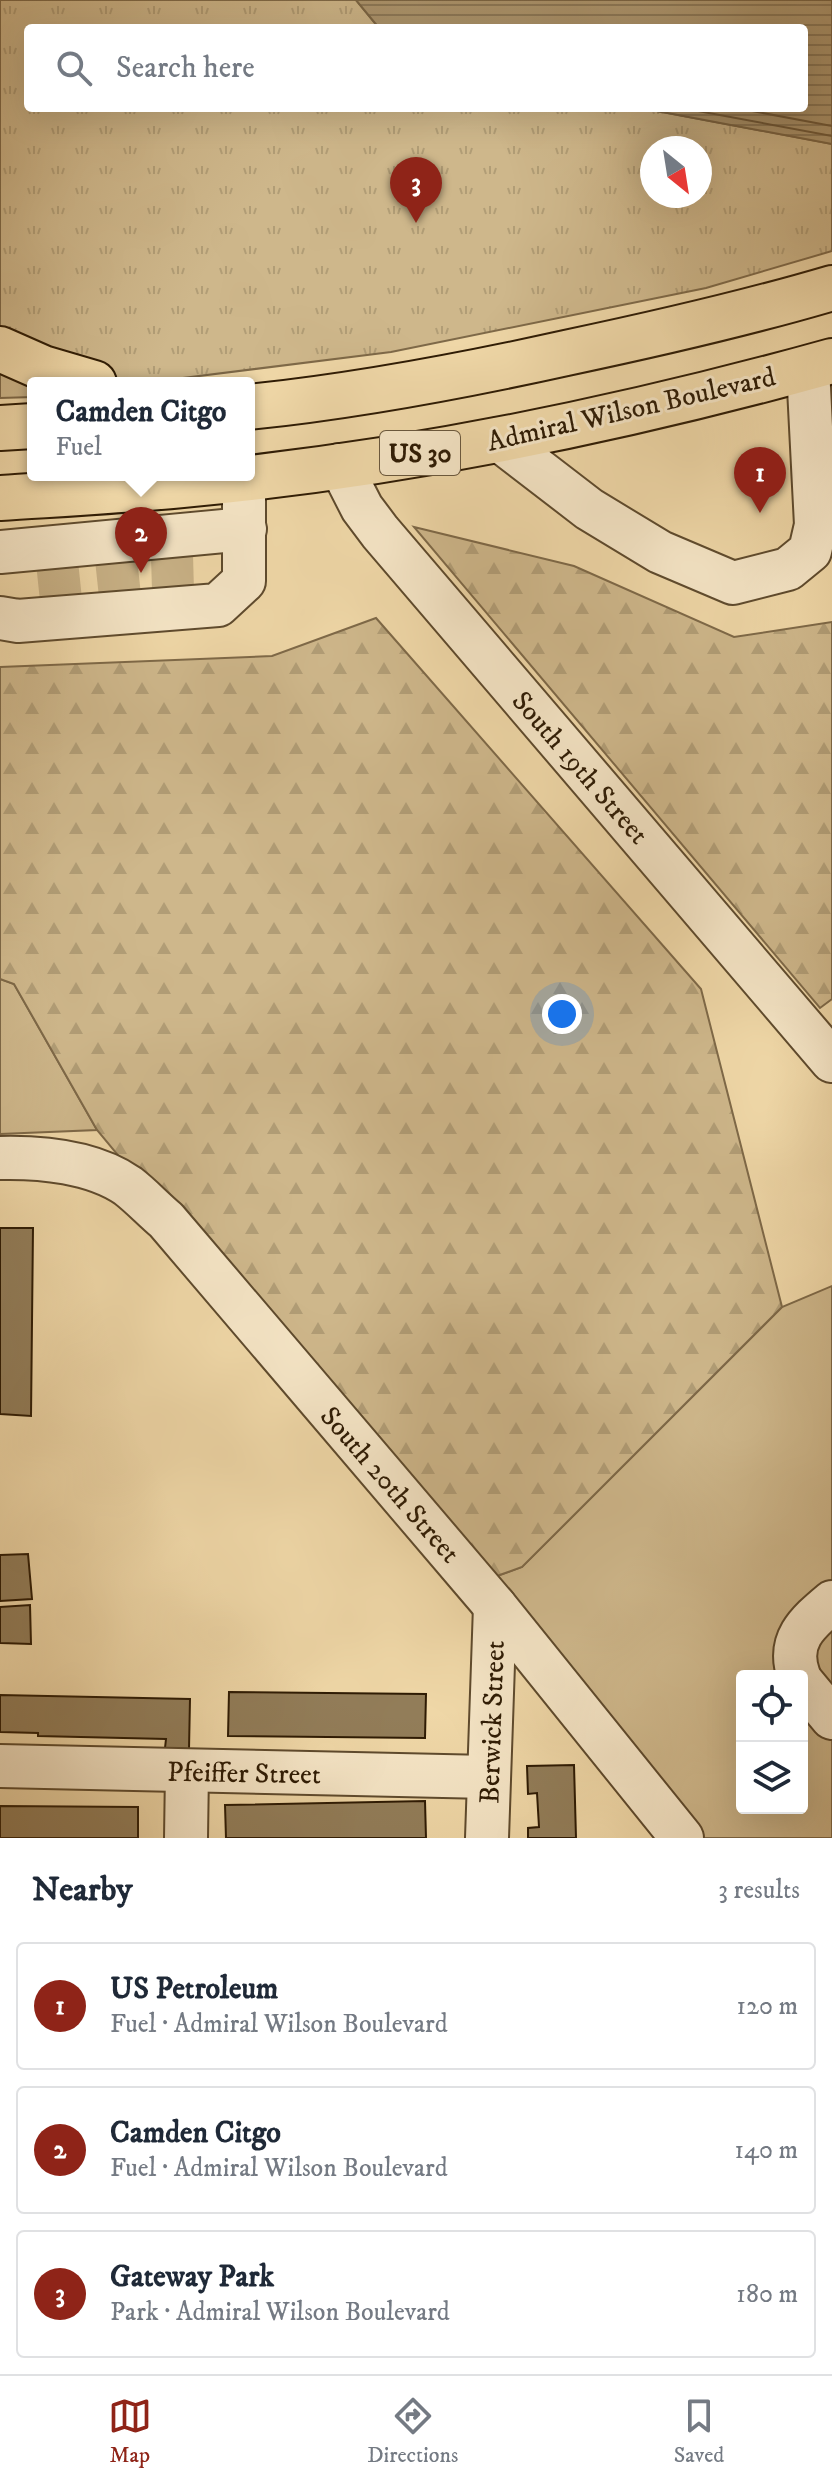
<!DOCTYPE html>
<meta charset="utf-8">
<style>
:root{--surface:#fff;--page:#f2f2f3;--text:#1f2937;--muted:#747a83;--line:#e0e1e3;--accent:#8f2418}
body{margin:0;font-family:"IM FELL DW Pica",serif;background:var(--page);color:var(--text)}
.controls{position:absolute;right:24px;bottom:24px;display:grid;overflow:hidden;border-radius:8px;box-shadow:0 8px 32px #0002}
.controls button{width:72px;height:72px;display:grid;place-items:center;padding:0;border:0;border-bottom:2px solid var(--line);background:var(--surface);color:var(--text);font:40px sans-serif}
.compass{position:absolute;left:640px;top:136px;width:72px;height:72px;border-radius:50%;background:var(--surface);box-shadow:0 8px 32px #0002;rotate:150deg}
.you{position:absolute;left:562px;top:1014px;width:28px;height:28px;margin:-20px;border:6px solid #fff;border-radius:50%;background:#1a73e8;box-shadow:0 0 0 12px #1a73e833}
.badge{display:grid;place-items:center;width:52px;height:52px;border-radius:50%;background:var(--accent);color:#fff;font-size:26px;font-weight:700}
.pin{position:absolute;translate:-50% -66px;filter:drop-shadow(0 2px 4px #0008)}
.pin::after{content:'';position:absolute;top:42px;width:28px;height:24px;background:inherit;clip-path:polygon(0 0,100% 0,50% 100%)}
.popup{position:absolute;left:27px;top:377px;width:228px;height:104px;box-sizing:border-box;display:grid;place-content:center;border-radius:8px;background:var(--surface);filter:drop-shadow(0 2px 6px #0005);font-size:26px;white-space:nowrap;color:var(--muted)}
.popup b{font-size:30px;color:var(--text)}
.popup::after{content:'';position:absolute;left:50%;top:100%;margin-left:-16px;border:16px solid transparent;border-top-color:var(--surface)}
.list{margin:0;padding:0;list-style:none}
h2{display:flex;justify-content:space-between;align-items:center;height:104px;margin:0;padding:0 32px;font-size:34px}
h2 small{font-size:26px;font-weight:400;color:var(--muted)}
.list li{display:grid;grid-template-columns:52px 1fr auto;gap:24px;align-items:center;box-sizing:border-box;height:128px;margin:0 16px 16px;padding:0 16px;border:2px solid var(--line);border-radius:8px}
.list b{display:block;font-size:30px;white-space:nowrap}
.list p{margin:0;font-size:26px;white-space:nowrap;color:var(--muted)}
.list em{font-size:26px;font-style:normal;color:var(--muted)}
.icon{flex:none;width:44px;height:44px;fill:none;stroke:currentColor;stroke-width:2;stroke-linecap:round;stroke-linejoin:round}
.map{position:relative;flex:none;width:832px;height:1838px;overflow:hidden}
.search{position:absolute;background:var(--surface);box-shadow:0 8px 32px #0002;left:24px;right:24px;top:24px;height:88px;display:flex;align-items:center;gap:20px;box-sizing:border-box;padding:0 28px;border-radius:8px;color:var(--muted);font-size:30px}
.sheet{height:536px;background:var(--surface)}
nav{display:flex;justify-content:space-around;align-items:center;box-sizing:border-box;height:112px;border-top:2px solid var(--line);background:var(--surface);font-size:22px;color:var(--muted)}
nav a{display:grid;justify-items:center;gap:4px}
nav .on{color:var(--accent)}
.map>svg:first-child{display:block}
.grass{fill:#ceb78b;stroke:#7e6948;stroke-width:2;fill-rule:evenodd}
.forest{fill:url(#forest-firs);stroke:#7e6948;stroke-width:2}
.park{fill:url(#park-tufts);stroke:#7e6948;stroke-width:2;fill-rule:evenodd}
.water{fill:url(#water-rules);stroke:#7a6545;stroke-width:2}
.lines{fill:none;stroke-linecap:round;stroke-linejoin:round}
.shore{stroke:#6e593a;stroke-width:2}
.building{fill:#927d59;stroke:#2e1b04;stroke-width:2}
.minor-tunnel{stroke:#c8b186;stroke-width:42;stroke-dasharray:42 21;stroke-linecap:butt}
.minor-casing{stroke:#5e4a2d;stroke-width:46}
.highway-casing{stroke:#2e1b04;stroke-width:48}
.minor{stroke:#f5e5c6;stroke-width:42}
.highway{stroke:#efd7a7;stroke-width:44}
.labels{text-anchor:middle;stroke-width:6;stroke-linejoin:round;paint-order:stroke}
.shield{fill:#f5e5c6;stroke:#6a583e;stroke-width:2}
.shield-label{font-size:26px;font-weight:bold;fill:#2e1b04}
.street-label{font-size:28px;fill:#2e1b04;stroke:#f5e5c6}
</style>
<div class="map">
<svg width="832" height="1838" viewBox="0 0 832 1838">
<defs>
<pattern id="forest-firs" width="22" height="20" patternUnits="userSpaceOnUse" patternTransform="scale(2)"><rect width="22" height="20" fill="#ceb78b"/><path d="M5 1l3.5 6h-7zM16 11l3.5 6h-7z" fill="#b19d76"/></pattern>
<pattern id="park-tufts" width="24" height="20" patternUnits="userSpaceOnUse" patternTransform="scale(2)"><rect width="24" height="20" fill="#ceb78b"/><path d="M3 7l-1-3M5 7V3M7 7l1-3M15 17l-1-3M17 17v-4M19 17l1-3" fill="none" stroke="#b19d76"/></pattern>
<pattern id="water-rules" width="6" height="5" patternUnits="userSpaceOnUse" patternTransform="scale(2)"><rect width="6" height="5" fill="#ad9770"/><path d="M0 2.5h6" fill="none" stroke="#8d7a5a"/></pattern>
</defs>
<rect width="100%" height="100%" fill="#efd7a7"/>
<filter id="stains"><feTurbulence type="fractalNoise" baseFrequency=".0025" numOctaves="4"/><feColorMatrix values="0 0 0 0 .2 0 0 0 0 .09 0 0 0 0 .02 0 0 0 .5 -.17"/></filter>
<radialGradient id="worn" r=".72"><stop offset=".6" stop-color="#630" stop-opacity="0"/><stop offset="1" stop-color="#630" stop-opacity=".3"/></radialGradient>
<g class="grass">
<polygon points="0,979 14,984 97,1130 0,1134"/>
<path d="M832,1286V1838H704L542,1648L475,1584L522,1567L782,1307ZM742,1676H802V1808H742Z"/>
</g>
<g class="forest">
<polygon points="414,527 574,566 734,637 832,622 832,999 820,1008"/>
<polygon points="376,618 701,989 782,1307 522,1567 474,1584 97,1130 14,984 0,979 0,667 272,656"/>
</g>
<path class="park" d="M0,0H356L379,28H28V108H641L832,144V251L706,288L391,352L143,383H33V397L0,398ZM652,148H700V196H652Z"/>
<polygon class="water" points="356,0 832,0 832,144 641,108 804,108 804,28 379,28"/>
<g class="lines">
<g class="shore">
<polyline points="682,108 832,136"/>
<polyline points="736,108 832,126"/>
</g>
</g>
<g class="building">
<polygon points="0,1228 33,1228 31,1416 0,1414"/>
<polygon points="28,1554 32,1599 0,1601 0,1555"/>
<polygon points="30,1605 31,1644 0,1643 0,1607"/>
<polygon points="229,1692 426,1694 425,1738 228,1736"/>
<polygon points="0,1695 190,1699 189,1749 165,1748 166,1739 38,1736 38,1733 0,1732"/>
<polygon points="574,1765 576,1838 528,1838 528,1828 539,1827 537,1793 528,1794 527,1766"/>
<polygon points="425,1801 426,1838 226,1838 225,1805"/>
<polygon points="0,1806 138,1807 138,1838 0,1838"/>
</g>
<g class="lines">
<g class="minor-tunnel">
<polyline points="172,555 173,591"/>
<polyline points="116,559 120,596"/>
<polyline points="57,562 61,600"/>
</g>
<g class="minor-casing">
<g id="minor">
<polyline points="498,439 589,509 660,552 733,583 788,569 810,551 816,525 808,368"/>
<polyline points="340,465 362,508 380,532 832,1061"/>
<polyline points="0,552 245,529"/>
<polyline points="0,618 18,621 218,605 244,581 244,478"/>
<path d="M0,1158C41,1157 93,1162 128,1186C141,1196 153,1209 166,1220L495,1606L682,1838"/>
<path d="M799,1676C786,1641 807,1623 832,1602"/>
<polyline points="802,1682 832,1718"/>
<polyline points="0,1766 488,1777"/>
<polyline points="186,1838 187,1771"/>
<polyline points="487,1838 495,1606"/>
</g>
</g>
<g class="highway-casing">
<g id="highway">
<polyline points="0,349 43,368 94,383"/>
<path d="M249,407C356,396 462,376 566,353C656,334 744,314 832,288"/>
<polyline points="0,428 33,426"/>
<path d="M0,498C61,494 121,491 182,485C401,465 620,420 832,361"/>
</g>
</g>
<use href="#minor" class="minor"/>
<use href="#highway" class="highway"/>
</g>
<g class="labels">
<rect class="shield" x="380" y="431" width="80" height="44" rx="6"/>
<g class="shield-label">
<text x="420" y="462">US 30</text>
</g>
<g class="street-label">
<text transform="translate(631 408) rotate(-13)" y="10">Admiral Wilson Boulevard</text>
<text transform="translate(581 767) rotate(49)" y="10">South 19th Street</text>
<text transform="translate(391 1484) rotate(49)" y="10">South 20th Street</text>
<text transform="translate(491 1722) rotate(-88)" y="10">Berwick Street</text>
<text transform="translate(244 1772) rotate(1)" y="10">Pfeiffer Street</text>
</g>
</g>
<rect width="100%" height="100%" filter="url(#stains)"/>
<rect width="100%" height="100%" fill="url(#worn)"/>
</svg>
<div class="controls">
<button><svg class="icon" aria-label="locate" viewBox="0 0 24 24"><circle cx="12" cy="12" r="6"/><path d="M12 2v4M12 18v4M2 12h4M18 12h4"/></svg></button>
<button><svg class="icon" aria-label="layers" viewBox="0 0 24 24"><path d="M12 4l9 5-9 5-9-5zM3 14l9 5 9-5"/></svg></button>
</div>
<svg class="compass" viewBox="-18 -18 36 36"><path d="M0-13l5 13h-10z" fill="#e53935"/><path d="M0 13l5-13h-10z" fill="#747a83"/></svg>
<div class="you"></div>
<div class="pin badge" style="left:760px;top:513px">1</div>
<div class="pin badge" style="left:141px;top:573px">2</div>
<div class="popup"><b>Camden Citgo</b>Fuel</div>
<div class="pin badge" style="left:416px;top:223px">3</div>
<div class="search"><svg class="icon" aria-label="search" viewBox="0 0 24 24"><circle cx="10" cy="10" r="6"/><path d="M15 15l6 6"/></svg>Search here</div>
</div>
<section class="sheet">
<h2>Nearby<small>3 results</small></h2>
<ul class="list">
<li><span class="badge">1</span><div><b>US Petroleum</b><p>Fuel · Admiral Wilson Boulevard</p></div><em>120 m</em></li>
<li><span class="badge">2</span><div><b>Camden Citgo</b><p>Fuel · Admiral Wilson Boulevard</p></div><em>140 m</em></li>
<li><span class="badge">3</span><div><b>Gateway Park</b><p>Park · Admiral Wilson Boulevard</p></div><em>180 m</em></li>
</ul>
</section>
<nav>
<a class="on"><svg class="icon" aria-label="map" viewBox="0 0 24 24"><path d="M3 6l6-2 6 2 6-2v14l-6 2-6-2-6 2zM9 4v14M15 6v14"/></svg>Map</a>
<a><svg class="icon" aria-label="directions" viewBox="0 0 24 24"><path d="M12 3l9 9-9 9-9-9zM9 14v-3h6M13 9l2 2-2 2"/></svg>Directions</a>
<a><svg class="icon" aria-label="saved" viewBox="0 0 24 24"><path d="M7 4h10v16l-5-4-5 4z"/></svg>Saved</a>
</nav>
